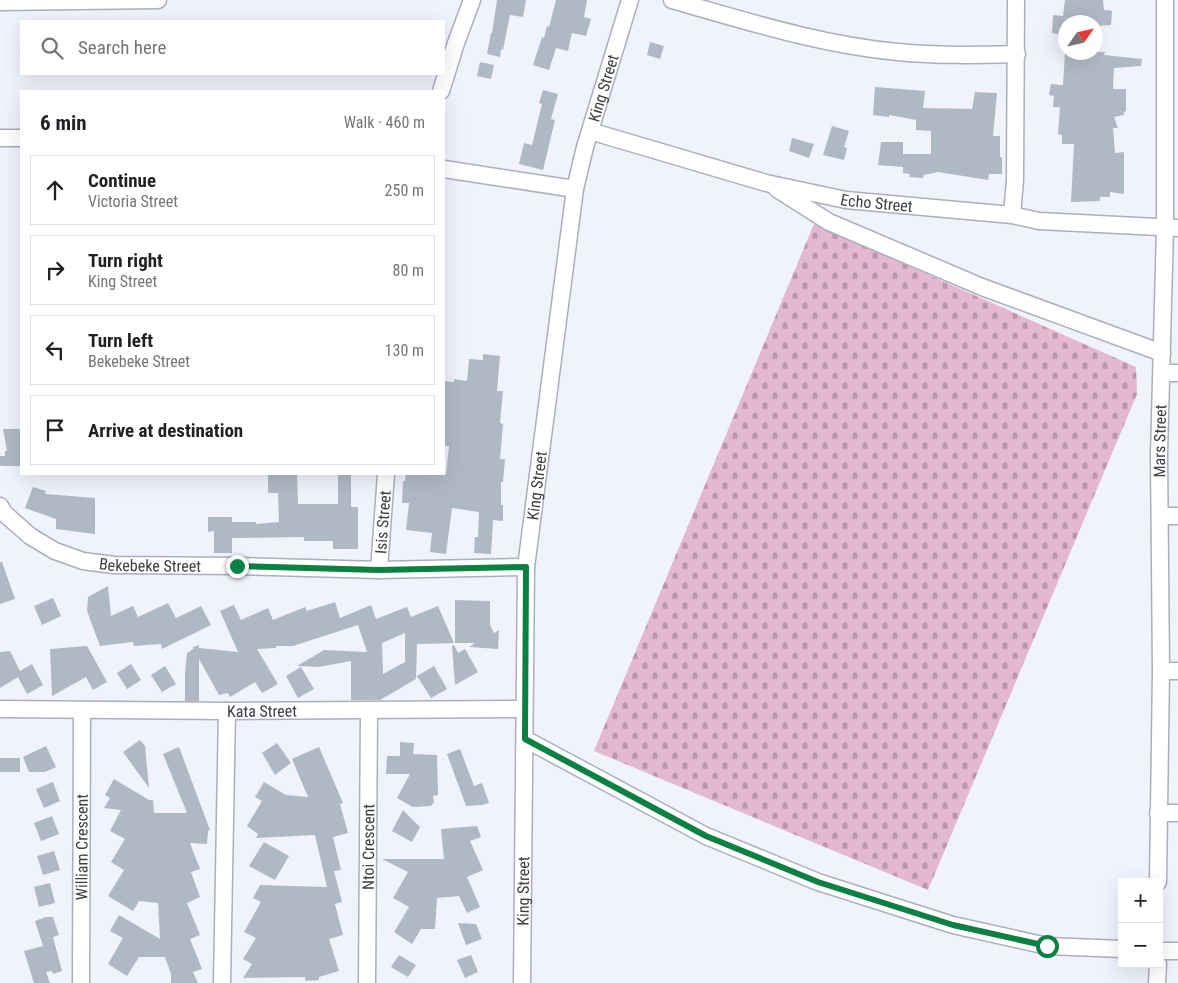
<!DOCTYPE html>
<meta charset="utf-8">
<style>
:root{--surface:#fff;--page:#f2f2f2;--text:#202124;--muted:#757577;--line:#e0e0e0}
body{margin:0;font-family:"Roboto Condensed",sans-serif;background:var(--page);color:var(--text)}
.controls{position:absolute;right:15px;bottom:15px;display:grid;overflow:hidden;border-radius:0px;box-shadow:0 5px 20px #0002}
.controls button{width:45px;height:45px;display:grid;place-items:center;padding:0;border:0;border-bottom:1px solid var(--line);background:var(--surface);color:var(--text);font:25px sans-serif}
.compass{position:absolute;left:1058px;top:15px;width:45px;height:45px;border-radius:50%;background:var(--surface);box-shadow:0 5px 20px #0002;rotate:56deg}
.stop{position:absolute;width:15px;height:15px;margin:-11px;border:4px solid #0b8043;border-radius:50%;background:#fff}
.stop.end{background:#0b8043;border-color:#fff;box-shadow:0 1px 5px #0008}
.list{margin:0;padding:0;list-style:none}
h2{display:flex;justify-content:space-between;align-items:center;height:65px;margin:0;padding:0 20px;font-size:21px}
h2 small{font-size:16px;font-weight:400;color:var(--muted)}
.list li{display:grid;grid-template-columns:32px 1fr auto;gap:15px;align-items:center;box-sizing:border-box;height:70px;margin:0 10px 10px;padding:0 10px;border:1px solid var(--line);border-radius:0px}
.list b{display:block;font-size:19px;white-space:nowrap}
.list p{margin:0;font-size:16px;white-space:nowrap;color:var(--muted)}
.list em{font-size:16px;font-style:normal;color:var(--muted)}
.icon{flex:none;width:28px;height:28px;fill:none;stroke:currentColor;stroke-width:2;stroke-linecap:round;stroke-linejoin:round}
.map{position:relative;flex:none;width:1178px;height:983px;overflow:hidden}
.search{position:absolute;background:var(--surface);box-shadow:0 5px 20px #0002;left:20px;top:20px;width:425px;height:55px;display:flex;align-items:center;gap:12px;box-sizing:border-box;padding:0 18px;border-radius:0px;color:var(--muted);font-size:19px}
.panel{position:absolute;background:var(--surface);box-shadow:0 5px 20px #0002;left:20px;top:90px;width:425px;height:385px;border-radius:0px}
.map>svg:first-child{display:block}
.cemetery{fill:url(#cemetery-stones)}
.building{fill:#afb9c4;fill-rule:evenodd}
.lines{fill:none;stroke-linecap:round;stroke-linejoin:round}
.minor-casing{stroke:#adaebb;stroke-width:19}
.minor{stroke:#fff;stroke-width:16}
.route{stroke:#0b8043;stroke-width:6}
.labels{text-anchor:middle;stroke-width:4.5;stroke-linejoin:round;paint-order:stroke}
.street-label{font-size:16px;fill:#3c3d42;stroke:#fff}
</style>
<div class="map">
<svg width="1178" height="983" viewBox="0 0 1178 983">
<defs>
<pattern id="cemetery-stones" width="16" height="16" patternUnits="userSpaceOnUse" patternTransform="scale(1.25)"><rect width="16" height="16" fill="#e4b7d2"/><path d="M2 7V4a2 2 0 0 1 4 0v3zM10 15v-3a2 2 0 0 1 4 0v3z" fill="#ba96ac"/></pattern>
</defs>
<rect width="100%" height="100%" fill="#f0f2fd"/>
<polygon class="cemetery" points="814,224 1136,367 1137,394 928,890 594,751"/>
<g class="building">
<polygon points="497,0 526,0 523,17 510,15 503,50 501,49 500,57 487,54 491,33 492,33"/>
<polygon points="556,0 587,0 584,17 591,19 586,36 572,33 568,51 556,48 549,70 533,65 542,37 544,38 547,26 549,27"/>
<polygon points="1065,0 1103,0 1104,10 1112,11 1111,25 1096,26 1096,22 1066,22 1066,36 1052,33 1053,15 1063,16"/>
<polygon points="650,42 664,46 660,59 647,55"/>
<polygon points="1065,52 1105,52 1104,55 1142,59 1141,66 1114,68 1113,89 1126,89 1126,111 1124,112 1124,115 1114,117 1118,128 1113,128 1115,153 1124,152 1124,194 1110,192 1110,197 1100,197 1100,201 1071,202 1074,144 1062,144 1062,135 1058,134 1060,107 1053,107 1054,96 1049,95 1051,84 1063,85"/>
<polygon points="480,62 494,65 491,79 477,76"/>
<polygon points="875,87 925,91 923,108 972,109 975,92 997,93 993,136 1000,136 1000,157 1002,157 1002,174 989,174 988,180 938,172 924,175 923,178 909,177 910,174 903,173 903,167 878,165 881,142 903,142 903,154 931,154 931,131 916,130 916,120 889,115 889,117 873,115"/>
<polygon points="543,90 558,94 551,119 555,120 543,170 519,164 524,143 532,145 542,104 539,103"/>
<polygon points="832,126 849,131 844,147 847,148 844,160 823,155"/>
<polygon points="792,138 814,144 809,158 789,151"/>
<polygon points="483,354 500,356 497,391 503,391 500,423 503,424 500,459 505,459 503,482 501,482 501,505 503,505 503,521 493,520 491,554 474,553 475,537 478,537 479,512 452,508 446,554 430,552 432,533 406,530 409,503 402,503 403,481 405,481 406,474 446,474 449,446 444,446 444,381 454,382 454,379 467,381 469,359 483,360"/>
<polygon points="3,429 21,429 21,466 0,466 0,456 5,456 5,451 7,451"/>
<polygon points="268,474 297,474 298,504 338,504 338,474 351,474 351,507 358,507 358,549 333,549 333,541 304,541 304,537 232,538 232,553 214,553 214,531 208,532 208,517 232,517 232,522 256,522 256,524 279,522 278,493 268,493"/>
<polygon points="33,487 46,491 45,494 95,498 95,534 56,529 56,519 25,508"/>
<polygon points="0,562 2,562 15,599 0,604"/>
<polygon points="108,586 111,616 133,606 138,617 168,603 176,618 201,606 211,625 162,649 161,644 134,646 133,642 100,646 87,611 88,597"/>
<polygon points="53,598 61,616 42,625 34,606"/>
<polygon points="455,600 490,601 490,625 494,633 499,630 498,649 469,647 475,643 455,643"/>
<path d="M335,602L340,618L371,605L376,619L407,607L411,617L438,606L454,643L417,644L416,679L380,700H351V661L318,667L297,666L324,650L367,652L358,625L293,646H276V648L257,649L278,684L262,693L255,682L230,697L228,693L219,695L199,659V701H185V673L187,653L193,649V647L199,645V648L238,652L220,611L234,605L241,620L268,608L273,620L305,607L307,611ZM405,633V662L383,674L382,643Z"/>
<polygon points="454,645 458,653 465,649 478,672 455,685 452,646"/>
<polygon points="87,646 107,682 93,690 86,677 52,696 50,649"/>
<polygon points="10,651 20,671 32,664 43,685 27,694 18,677 0,688 0,652"/>
<polygon points="131,664 141,680 127,689 117,673"/>
<polygon points="165,666 176,684 162,692 151,675"/>
<polygon points="434,666 447,689 431,698 417,676"/>
<polygon points="301,667 314,689 298,698 286,676"/>
<polygon points="140,740 145,746 149,788 123,752"/>
<polygon points="400,742 414,743 413,754 437,755 438,795 433,796 434,802 431,806 413,807 397,798 410,774 386,774 387,756 400,756"/>
<polygon points="277,743 291,763 275,775 262,753"/>
<polygon points="46,746 56,767 45,772 29,772 23,757"/>
<polygon points="179,747 210,830 208,831 207,844 190,843 200,869 191,872 200,897 187,903 200,935 190,939 202,969 193,972 198,983 171,983 171,974 165,957 139,957 127,976 108,964 123,938 110,931 119,915 160,939 158,903 139,901 133,911 108,896 124,870 111,862 125,839 110,831 121,810 104,808 110,798 105,795 114,779 149,800 153,800 154,813 187,813 163,754"/>
<polygon points="319,747 343,803 340,804 348,833 333,837 341,870 334,871 342,902 335,904 343,935 329,939 339,971 319,977 319,980 305,981 305,977 243,978 252,964 243,959 256,938 244,932 261,902 253,898 260,885 327,887 315,835 256,838 258,834 247,826 262,801 255,797 264,782 286,795 308,797 292,759"/>
<polygon points="460,749 474,786 482,783 489,803 482,805 466,806 447,754"/>
<rect x="0" y="758" width="20" height="14"/>
<polygon points="53,782 60,801 44,808 36,789"/>
<polygon points="403,810 420,827 412,842 392,831"/>
<polygon points="52,816 59,834 41,841 34,823"/>
<polygon points="477,826 481,837 470,841 483,870 467,877 480,907 467,913 459,896 437,898 435,929 421,929 412,944 394,932 409,907 393,898 408,872 382,859 444,859 441,829"/>
<polygon points="264,842 289,856 275,880 249,866"/>
<polygon points="54,851 60,870 43,875 37,856"/>
<polygon points="50,883 55,903 39,907 34,887"/>
<polygon points="46,917 53,917 59,935 53,937 62,971 53,974 52,971 46,972 50,983 34,983 24,951 43,946 35,921"/>
<polygon points="458,923 476,924 482,939 466,945"/>
<polygon points="399,955 416,965 408,977 391,967"/>
<polygon points="471,955 478,972 465,978 457,960"/>
</g>
<g class="lines">
<g class="minor-casing">
<g id="minor">
<path d="M672,0C746,21 821,45 898,52C937,56 977,55 1017,54"/>
<polyline points="0,2 158,0"/>
<polyline points="441,91 456,43 472,0"/>
<path id="s1" d="M590,131L766,183L846,200L1012,215L1015,180L1016,0"/>
<polyline points="0,138 21,138"/>
<polyline points="444,169 575,189"/>
<polyline points="777,189 829,222 982,287 1162,353"/>
<polyline points="1012,215 1039,221 1178,228"/>
<polyline points="1162,373 1178,373"/>
<path id="s2" d="M0,506L4,513L30,536L55,551L83,561L114,565L237,566L379,570L526,567"/>
<polyline points="1160,516 1178,516"/>
<path id="s3" d="M379,570L386,474"/>
<polyline points="1161,671 1178,671"/>
<path id="s4" d="M0,709L227,711L524,709"/>
<polyline points="525,739 706,836 818,882 953,925 1047,946 1122,949"/>
<polyline points="1158,813 1178,813"/>
<path id="s5" d="M1158,882L1161,671L1159,455L1165,228V0"/>
<polyline points="1159,951 1178,951"/>
<path id="s6" d="M81,983L82,710"/>
<polyline points="222,983 227,711"/>
<path id="s7" d="M367,983L369,711"/>
<path id="s8" d="M522,983L526,567L575,189L585,147L630,0"/>
<polyline points="1157,983 1158,964"/>
</g>
</g>
<use href="#minor" class="minor"/>
</g>
<g class="lines">
<polyline class="route" points="237,566 379,570 526,567 525,739 706,836 818,882 953,925 1047,946"/>
</g>
<g class="labels">
<g class="street-label">
<text dy="6" stroke="none"><textPath href="#s8" startOffset="902">King Street</textPath></text>
<text dy="6" stroke="none"><textPath href="#s1" startOffset="296">Echo Street</textPath></text>
<text dy="6" stroke="none"><textPath href="#s5" startOffset="441">Mars Street</textPath></text>
<text dy="6" stroke="none"><textPath href="#s8" startOffset="498">King Street</textPath></text>
<text dy="6" stroke="none"><textPath href="#s3" startOffset="48">Isis Street</textPath></text>
<text dy="6" stroke="none"><textPath href="#s2" startOffset="169">Bekebeke Street</textPath></text>
<text dy="6" stroke="none"><textPath href="#s4" startOffset="262">Kata Street</textPath></text>
<text dy="6" stroke="none"><textPath href="#s6" startOffset="136">William Crescent</textPath></text>
<text dy="6" stroke="none"><textPath href="#s7" startOffset="136">Ntoi Crescent</textPath></text>
<text dy="6" stroke="none"><textPath href="#s8" startOffset="92">King Street</textPath></text>
</g>
</g>
</svg>
<div class="controls">
<button>+</button>
<button>−</button>
</div>
<svg class="compass" viewBox="-18 -18 36 36"><path d="M0-13l5 13h-10z" fill="#e53935"/><path d="M0 13l5-13h-10z" fill="#757577"/></svg>
<div class="stop" style="left:1047px;top:946px"></div>
<div class="stop end" style="left:237px;top:566px"></div>
<div class="search"><svg class="icon" aria-label="search" viewBox="0 0 24 24"><circle cx="10" cy="10" r="6"/><path d="M15 15l6 6"/></svg>Search here</div>
<section class="panel">
<h2>6 min<small>Walk · 460 m</small></h2>
<ul class="list">
<li><svg class="icon" aria-label="ahead" viewBox="0 0 24 24"><path d="M12 20V5M6 11l6-6 6 6"/></svg><div><b>Continue</b><p>Victoria Street</p></div><em>250 m</em></li>
<li><svg class="icon" aria-label="right" viewBox="0 0 24 24"><path d="M7 20v-9h11M14 6l5 5-5 5"/></svg><div><b>Turn right</b><p>King Street</p></div><em>80 m</em></li>
<li><svg class="icon" aria-label="left" viewBox="0 0 24 24"><path d="M17 20v-9H6M10 6l-5 5 5 5"/></svg><div><b>Turn left</b><p>Bekebeke Street</p></div><em>130 m</em></li>
<li><svg class="icon" aria-label="arrive" viewBox="0 0 24 24"><path d="M6 21V4h12l-3 4 3 4H6"/></svg><div><b>Arrive at destination</b></div></li>
</ul>
</section>
</div>
